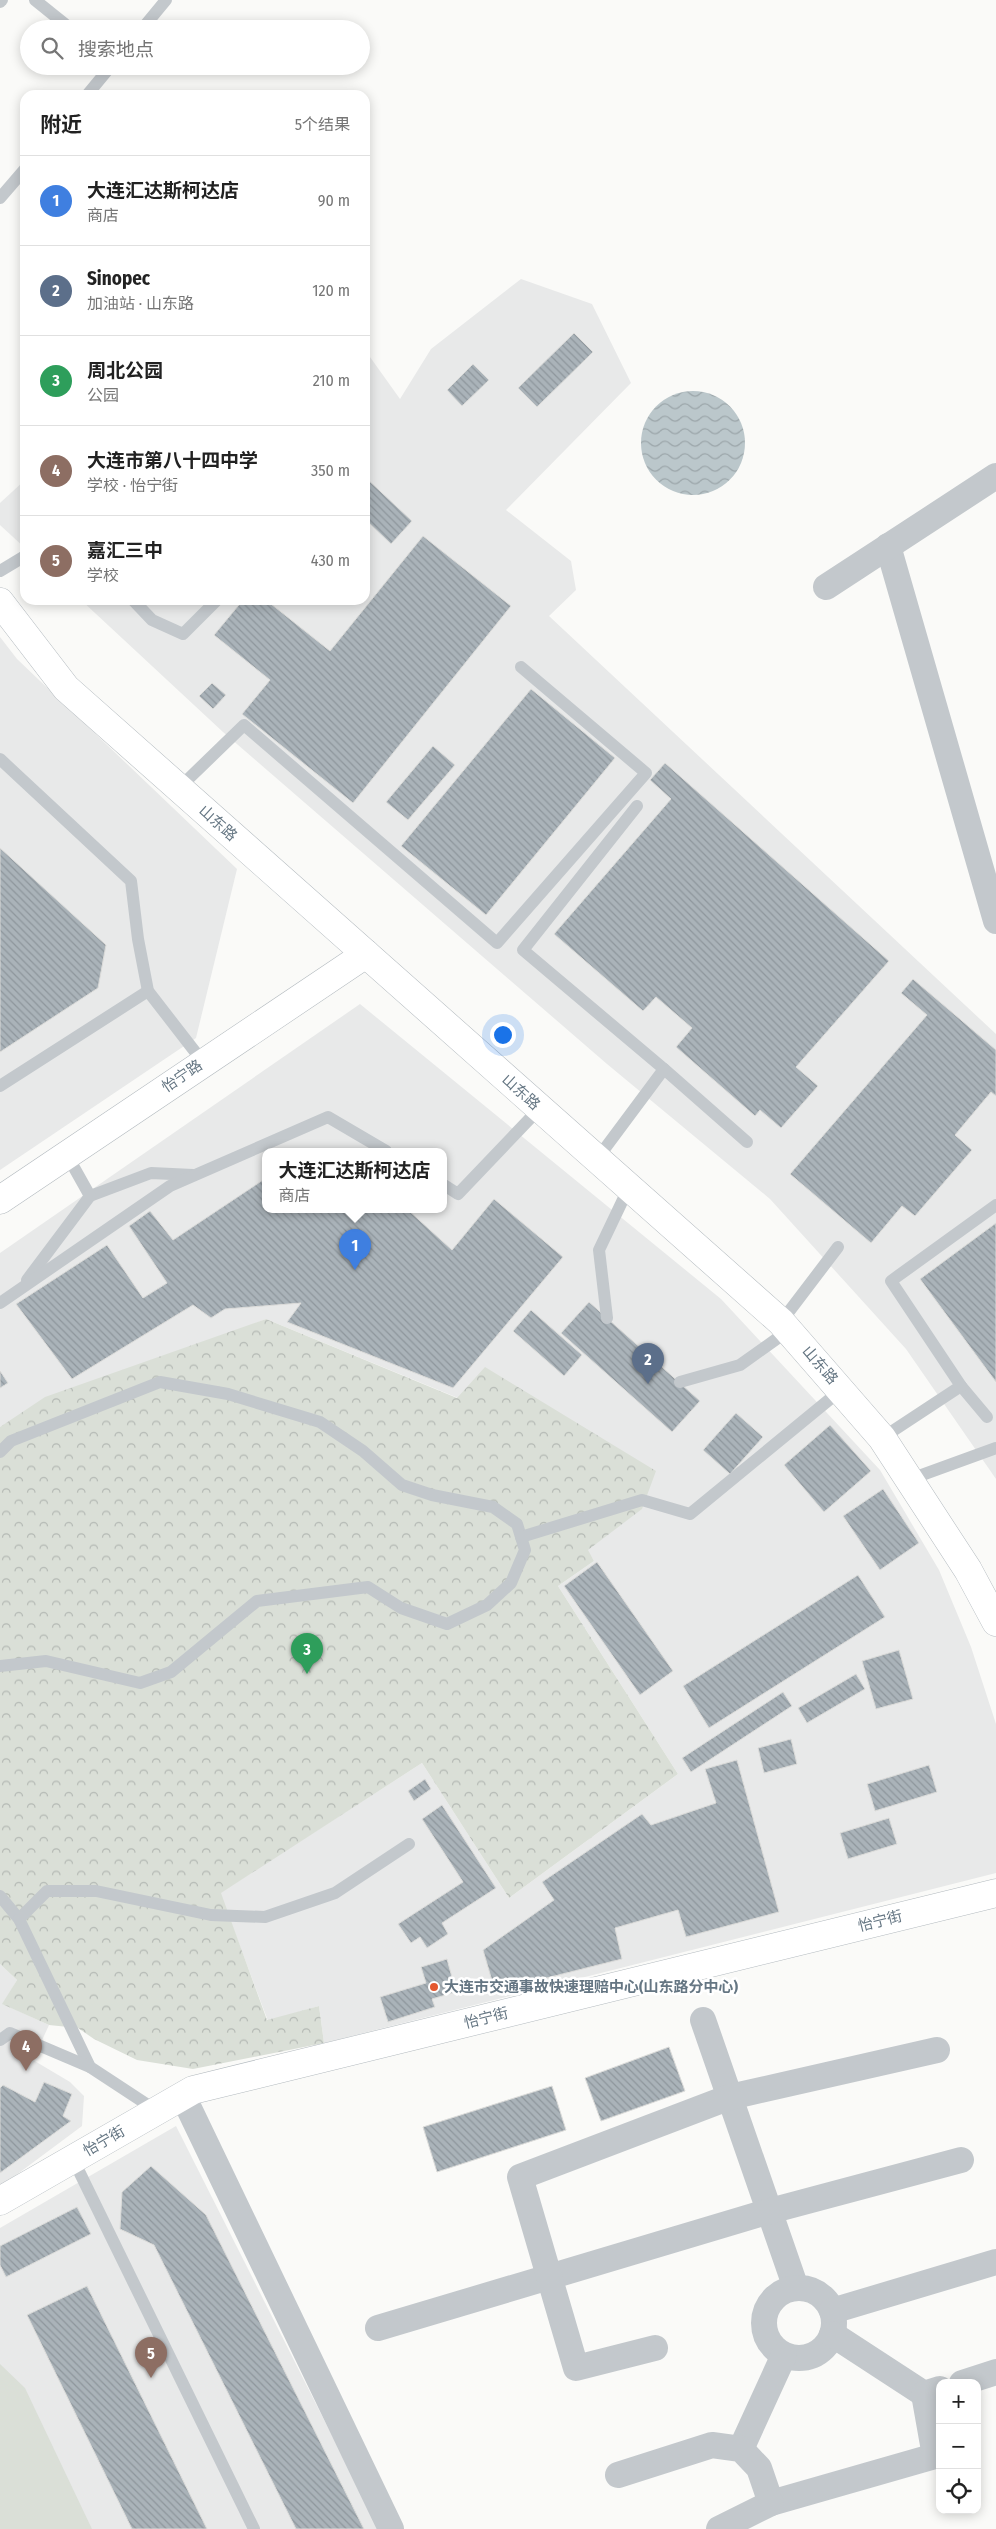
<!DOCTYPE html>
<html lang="zh">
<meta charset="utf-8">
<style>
:root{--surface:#fff;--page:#f2f2f2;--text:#222;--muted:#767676;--line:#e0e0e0;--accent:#ea580c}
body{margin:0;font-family:"Fira Sans Condensed","Noto Sans SC",sans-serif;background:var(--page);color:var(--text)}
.controls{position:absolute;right:15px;bottom:15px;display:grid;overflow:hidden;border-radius:10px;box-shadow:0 2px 12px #0003}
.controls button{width:45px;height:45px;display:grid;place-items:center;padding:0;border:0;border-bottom:1px solid var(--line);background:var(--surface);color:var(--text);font:25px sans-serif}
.you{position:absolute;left:502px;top:1034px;width:18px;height:18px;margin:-12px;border:4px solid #fff;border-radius:50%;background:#1a73e8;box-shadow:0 0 0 8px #1a73e833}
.badge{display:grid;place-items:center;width:32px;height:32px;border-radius:50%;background:var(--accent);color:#fff;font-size:16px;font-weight:700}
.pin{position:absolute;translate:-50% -41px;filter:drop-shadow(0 1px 2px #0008)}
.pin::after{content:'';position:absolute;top:26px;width:18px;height:15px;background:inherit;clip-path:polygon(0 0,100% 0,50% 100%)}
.popup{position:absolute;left:262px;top:1148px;width:185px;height:65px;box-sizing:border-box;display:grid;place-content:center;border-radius:10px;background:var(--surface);filter:drop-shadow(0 1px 4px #0005);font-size:16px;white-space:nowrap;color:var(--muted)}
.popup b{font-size:19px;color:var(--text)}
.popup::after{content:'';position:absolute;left:50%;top:100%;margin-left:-10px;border:10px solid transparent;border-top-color:var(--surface)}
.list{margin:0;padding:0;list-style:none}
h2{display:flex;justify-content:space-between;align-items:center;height:65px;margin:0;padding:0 20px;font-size:21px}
h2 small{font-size:16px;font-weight:400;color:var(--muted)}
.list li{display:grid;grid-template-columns:32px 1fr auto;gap:15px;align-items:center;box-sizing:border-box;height:90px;padding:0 20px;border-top:1px solid var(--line)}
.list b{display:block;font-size:19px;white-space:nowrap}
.list p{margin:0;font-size:16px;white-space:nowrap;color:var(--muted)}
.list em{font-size:16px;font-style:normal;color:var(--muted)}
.icon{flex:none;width:28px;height:28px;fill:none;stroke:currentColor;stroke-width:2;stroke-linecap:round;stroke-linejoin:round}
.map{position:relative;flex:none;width:996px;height:2529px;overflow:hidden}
.search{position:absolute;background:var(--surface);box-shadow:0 2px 12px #0003;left:20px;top:20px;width:350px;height:55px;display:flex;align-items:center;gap:12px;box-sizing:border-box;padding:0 18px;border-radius:28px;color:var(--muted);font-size:19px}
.panel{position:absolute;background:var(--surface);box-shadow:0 2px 12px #0003;left:20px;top:90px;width:350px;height:515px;border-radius:15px}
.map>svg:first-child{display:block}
.built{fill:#e8e9e9;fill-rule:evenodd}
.park{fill:url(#park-crowns)}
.garden{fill:#dadfd7}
.water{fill:url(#water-waves)}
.building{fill:url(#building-back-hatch);stroke:#dcdcda}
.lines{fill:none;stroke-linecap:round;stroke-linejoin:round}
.secondary-casing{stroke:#b3babf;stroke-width:29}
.lane{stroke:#c3c8cc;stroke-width:12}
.street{stroke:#c3c8cc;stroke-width:26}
.secondary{stroke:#fff;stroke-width:28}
.poi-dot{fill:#e4572e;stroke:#fff;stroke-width:2}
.labels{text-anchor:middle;stroke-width:5;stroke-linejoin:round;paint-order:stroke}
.street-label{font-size:15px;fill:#657683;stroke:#fff}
.poi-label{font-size:15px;font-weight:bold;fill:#657683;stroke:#fff;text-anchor:start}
</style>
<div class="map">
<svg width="996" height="2529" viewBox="0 0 996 2529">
<defs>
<pattern id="park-crowns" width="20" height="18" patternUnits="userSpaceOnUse" patternTransform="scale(1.25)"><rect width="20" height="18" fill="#dadfd7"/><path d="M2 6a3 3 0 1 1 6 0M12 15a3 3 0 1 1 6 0" fill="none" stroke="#b4b9b4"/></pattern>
<pattern id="water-waves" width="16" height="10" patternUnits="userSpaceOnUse" patternTransform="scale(1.25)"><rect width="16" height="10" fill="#bbc7cb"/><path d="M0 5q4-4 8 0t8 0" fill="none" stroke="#9ca6aa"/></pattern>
<pattern id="building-back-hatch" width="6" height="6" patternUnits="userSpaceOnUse" patternTransform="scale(1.25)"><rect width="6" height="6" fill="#aab3b9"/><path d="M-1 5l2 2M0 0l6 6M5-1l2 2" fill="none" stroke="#8e969c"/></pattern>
</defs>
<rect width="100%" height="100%" fill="#fafaf8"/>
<g class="built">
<polygon points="521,279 592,304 631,383 506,510 571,561 576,590 549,616 996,1034 996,1479 906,1349 770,1199 607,1064 223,732 81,600 365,600 365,350 400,399 431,349"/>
<polygon points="25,480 25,548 0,525 0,503"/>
<polygon points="0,637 17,659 237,869 196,1038 0,1170"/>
<path d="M360,1004L721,1299L880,1470L939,1570L971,1647L996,1724V1873L324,2043L319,2006L268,2021L220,1893L422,1763L509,1898L678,1774L558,1586L594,1561L587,1550L641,1509L458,1398L266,1319L0,1427V1253ZM266,1151H444V1209H266Z"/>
<polygon points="0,1964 17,1980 3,2004 49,2025 33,2060 70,2082 84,2096 82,2126 0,2187"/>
<polygon points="176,2126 379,2529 0,2529 0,2228"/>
</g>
<polygon class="park" points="266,1319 457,1398 485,1367 656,1471 642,1509 588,1550 594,1561 558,1586 678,1774 509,1898 422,1763 221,1893 267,2020 319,2006 324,2043 193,2069 137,2060 94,2039 78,2028 49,2025 2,2004 17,1980 0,1964 0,1427 45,1397"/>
<polygon class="garden" points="0,2364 25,2388 92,2529 0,2529"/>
<circle class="water" cx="693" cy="443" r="52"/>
<g class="building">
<polygon points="574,333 593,352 537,407 518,388"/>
<polygon points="473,364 489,380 462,406 447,390"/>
<polygon points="365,477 412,521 391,544 365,519"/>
<polygon points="423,536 511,606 353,803 242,714 270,680 214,635 243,600 266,600 330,651"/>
<polygon points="212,683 226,695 213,709 199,696"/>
<polygon points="531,689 615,758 486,915 401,846"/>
<polygon points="433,746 455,765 408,820 386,802"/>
<polygon points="665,763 889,961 796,1067 818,1086 781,1128 760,1110 755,1116 676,1047 692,1028 656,997 643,1011 554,934 671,799 650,780"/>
<polygon points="0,848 106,945 98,988 0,1052"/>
<polygon points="913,979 996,1050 996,1096 991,1092 955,1135 972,1150 915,1216 902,1206 871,1243 790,1174 927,1015 901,993"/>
<polygon points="266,1178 266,1209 407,1209 452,1250 494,1199 563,1257 453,1388 287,1322 301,1303 225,1309 211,1318 193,1305 72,1379 16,1304 107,1245 143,1298 167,1283 129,1226 150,1211 173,1240"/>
<polygon points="996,1223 996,1382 920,1279"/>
<polygon points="589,1302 700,1401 672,1432 561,1333"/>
<polygon points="531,1310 582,1355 564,1376 513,1331"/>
<polygon points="0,1371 8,1383 0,1388"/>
<polygon points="736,1413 763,1437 730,1474 703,1450"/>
<polygon points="830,1425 871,1471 824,1512 784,1465"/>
<polygon points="883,1489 919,1543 880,1570 843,1516"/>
<polygon points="597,1562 673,1671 640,1695 564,1586"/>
<polygon points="858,1575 885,1617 709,1728 683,1686"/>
<polygon points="899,1650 913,1699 876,1709 862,1661"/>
<polygon points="856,1674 865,1689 807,1723 798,1708"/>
<polygon points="783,1692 792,1706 691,1772 682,1758"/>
<polygon points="791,1739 797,1764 764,1773 758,1748"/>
<polygon points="737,1760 779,1912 686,1937 678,1910 615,1928 622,1959 495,1991 483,1950 554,1900 542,1882 642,1814 651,1825 716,1803 705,1769"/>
<polygon points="929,1765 937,1792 875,1811 867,1784"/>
<polygon points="425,1779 431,1789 414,1801 408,1791"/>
<polygon points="442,1805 496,1888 442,1923 448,1934 427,1948 420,1937 411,1943 398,1924 463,1882 422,1819"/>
<polygon points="889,1818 897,1844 848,1859 840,1833"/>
<polygon points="447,1959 456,1992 432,1999 435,2007 388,2022 380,1997 426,1983 421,1967"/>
<polygon points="669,2047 685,2091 601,2121 585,2078"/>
<polygon points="44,2082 72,2094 63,2116 71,2121 0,2173 0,2088 3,2085 35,2102"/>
<polygon points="552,2086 566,2130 437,2172 423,2127"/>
<polygon points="151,2166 206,2215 364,2529 296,2529 154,2245 120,2229 122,2192"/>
<polygon points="77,2207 91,2234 6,2277 0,2265 0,2246"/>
<polygon points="87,2286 207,2529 132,2529 27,2315"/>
</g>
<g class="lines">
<g class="secondary-casing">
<g id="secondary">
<polyline points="0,602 66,688 781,1322 882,1438 968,1570 996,1622"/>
<polyline points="0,1200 366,954"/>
<polyline points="0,2201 193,2090 996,1893"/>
</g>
</g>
<g class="lane">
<polyline points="35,0 71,29"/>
<polyline points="0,2 2,0"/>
<polyline points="142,29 166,0"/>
<polyline points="87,95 111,66"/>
<polyline points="0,198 25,169"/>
<polyline points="0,571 25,556"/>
<polyline points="133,600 152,620 183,634 217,600"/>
<polyline points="0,759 131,881 138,939 148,991 203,1062"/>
<polyline points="179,788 244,725 497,943 646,773 521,667"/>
<polyline points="664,1069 747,1142"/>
<polyline points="0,1086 148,991"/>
<polyline points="597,1159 664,1069 523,950 637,806"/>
<polyline points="444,1185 458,1194 540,1108"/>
<polyline points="90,1196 151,1173 193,1175"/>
<polyline points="27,1280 90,1196 67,1155"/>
<polyline points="0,1303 170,1186 328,1117 386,1151"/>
<polyline points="607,1318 599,1250 629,1187"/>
<polyline points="781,1322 838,1247"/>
<polyline points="680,1382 740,1365 789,1330"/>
<polyline points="961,1386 987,1417"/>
<polyline points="882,1438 961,1386 891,1281 996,1205"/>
<polyline points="0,1452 11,1441 160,1382 228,1394 320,1422 363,1451 402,1485 432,1495 493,1507 517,1524 525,1550 511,1583 487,1605 447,1624 401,1608 368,1587 257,1601 171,1672 140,1683 46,1661 0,1666"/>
<polyline points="908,1480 996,1448"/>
<polyline points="521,1537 642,1500 690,1514 841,1390"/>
<polyline points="0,1896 19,1919 90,2067 157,2111"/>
<polyline points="19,1919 47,1891 96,1891 211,1915 265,1917 335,1893 409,1844"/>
<polyline points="0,2040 10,2033 90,2067"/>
<polyline points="73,2159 254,2529"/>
</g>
<g class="street">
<polyline points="888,546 996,921"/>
<polyline points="826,587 996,476"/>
<polyline points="703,2020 796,2288"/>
<polyline points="183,2096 391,2529"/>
<circle cx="799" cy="2323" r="35"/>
<polyline points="832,2311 996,2262"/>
<polyline points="378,2328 770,2211 961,2160"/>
<polyline points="832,2334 924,2394 940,2389"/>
<polyline points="655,2348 576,2368 520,2177 730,2097 937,2050"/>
<polyline points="962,2383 996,2372"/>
<polyline points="741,2449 784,2355"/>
<polyline points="618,2475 712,2445 741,2449 759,2468 771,2503 935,2456 924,2394"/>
<polyline points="719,2529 771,2503"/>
</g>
<use href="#secondary" class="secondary"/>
</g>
<circle class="poi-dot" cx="434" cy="1987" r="5"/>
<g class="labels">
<g class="street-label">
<text transform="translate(218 823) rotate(42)" y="5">山东路</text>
<text transform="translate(182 1076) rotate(-34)" y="5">怡宁路</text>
<text transform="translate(521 1092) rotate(42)" y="5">山东路</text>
<text transform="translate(820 1365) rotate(49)" y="5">山东路</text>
<text transform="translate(880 1921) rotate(-14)" y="5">怡宁街</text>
<text transform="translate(486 2018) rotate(-14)" y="5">怡宁街</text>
<text transform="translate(104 2141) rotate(-30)" y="5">怡宁街</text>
</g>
<g class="poi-label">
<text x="444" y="1992">大连市交通事故快速理赔中心(山东路分中心)</text>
</g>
</g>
</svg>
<div class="controls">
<button>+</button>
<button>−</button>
<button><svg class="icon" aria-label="locate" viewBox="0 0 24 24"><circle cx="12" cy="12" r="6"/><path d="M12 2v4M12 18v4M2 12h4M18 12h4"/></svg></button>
</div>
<div class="you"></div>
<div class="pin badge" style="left:355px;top:1270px;background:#3f7fe0">1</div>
<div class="popup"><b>大连汇达斯柯达店</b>商店</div>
<div class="pin badge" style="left:648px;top:1384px;background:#5c6f8a">2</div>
<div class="pin badge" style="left:307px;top:1674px;background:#2e9e5b">3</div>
<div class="pin badge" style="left:26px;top:2071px;background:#8d6e63">4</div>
<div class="pin badge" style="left:151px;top:2378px;background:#8d6e63">5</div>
<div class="search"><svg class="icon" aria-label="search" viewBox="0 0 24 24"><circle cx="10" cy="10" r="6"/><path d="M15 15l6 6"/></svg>搜索地点</div>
<section class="panel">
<h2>附近<small>5个结果</small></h2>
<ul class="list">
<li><span class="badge" style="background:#3f7fe0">1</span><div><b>大连汇达斯柯达店</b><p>商店</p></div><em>90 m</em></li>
<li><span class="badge" style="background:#5c6f8a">2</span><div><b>Sinopec</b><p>加油站 · 山东路</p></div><em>120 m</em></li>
<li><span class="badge" style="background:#2e9e5b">3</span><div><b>周北公园</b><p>公园</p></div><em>210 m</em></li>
<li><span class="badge" style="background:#8d6e63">4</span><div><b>大连市第八十四中学</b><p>学校 · 怡宁街</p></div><em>350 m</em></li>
<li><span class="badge" style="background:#8d6e63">5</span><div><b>嘉汇三中</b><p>学校</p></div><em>430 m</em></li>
</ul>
</section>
</div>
